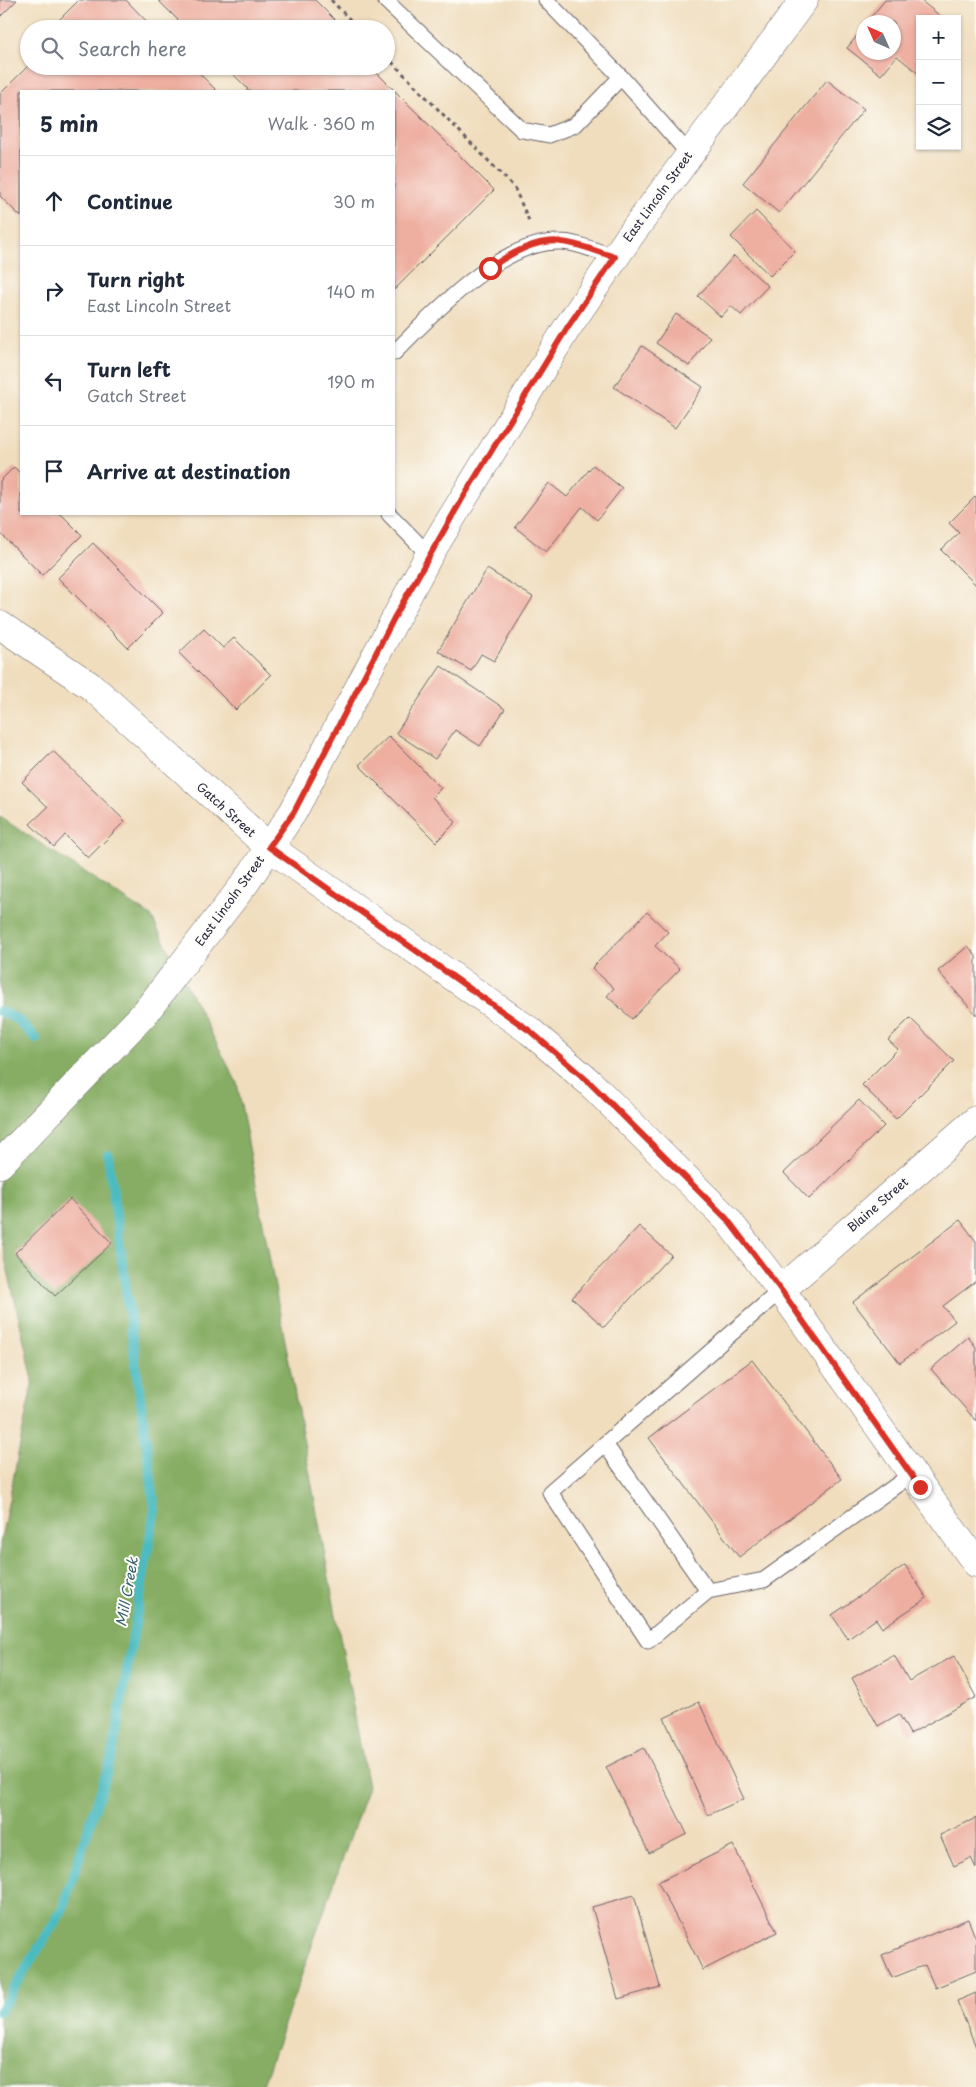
<!DOCTYPE html>
<meta charset="utf-8">
<style>
:root{--surface:#fff;--page:#f2f2f3;--text:#1f2937;--muted:#747a83;--line:#e0e1e3}
body{margin:0;font-family:"Playpen Sans",sans-serif;background:var(--page);color:var(--text)}
.controls{position:absolute;right:15px;top:15px;display:grid;overflow:hidden;border-radius:0px;box-shadow:0 1px 4px #0004}
.controls button{width:45px;height:45px;display:grid;place-items:center;padding:0;border:0;border-bottom:1px solid var(--line);background:var(--surface);color:var(--text);font:25px sans-serif}
.compass{position:absolute;left:856px;top:15px;width:45px;height:45px;border-radius:50%;background:var(--surface);box-shadow:0 1px 4px #0004;rotate:315deg}
.stop{position:absolute;width:15px;height:15px;margin:-11px;border:4px solid #d93025;border-radius:50%;background:#fff}
.stop.end{background:#d93025;border-color:#fff;box-shadow:0 1px 5px #0008}
.list{margin:0;padding:0;list-style:none}
h2{display:flex;justify-content:space-between;align-items:center;height:65px;margin:0;padding:0 20px;font-size:21px}
h2 small{font-size:16px;font-weight:400;color:var(--muted)}
.list li{display:grid;grid-template-columns:32px 1fr auto;gap:15px;align-items:center;box-sizing:border-box;height:90px;padding:0 20px;border-top:1px solid var(--line)}
.list b{display:block;font-size:19px;white-space:nowrap}
.list p{margin:0;font-size:16px;white-space:nowrap;color:var(--muted)}
.list em{font-size:16px;font-style:normal;color:var(--muted)}
.icon{flex:none;width:28px;height:28px;fill:none;stroke:currentColor;stroke-width:2;stroke-linecap:round;stroke-linejoin:round}
.map{position:relative;flex:none;width:976px;height:2087px;overflow:hidden}
.search{position:absolute;background:var(--surface);box-shadow:0 1px 4px #0004;left:20px;top:20px;width:375px;height:55px;display:flex;align-items:center;gap:12px;box-sizing:border-box;padding:0 18px;border-radius:28px;color:var(--muted);font-size:19px}
.panel{position:absolute;background:var(--surface);box-shadow:0 1px 4px #0004;left:20px;top:90px;width:375px;height:425px;border-radius:0px}
.map>svg:first-child{display:block}
.forest{fill:#86ad63;stroke:#54684f}
.lines{fill:none;stroke-linecap:round;stroke-linejoin:round}
.stream{stroke:#4cbbc1;stroke-width:10}
.building{fill:#eeafa1}
.service-casing{stroke:#6a6368;stroke-width:17}
.minor-casing{stroke:#6a6368;stroke-width:29}
.tertiary-casing{stroke:#6a6368;stroke-width:29}
.path{stroke:#6a6368;stroke-width:3;stroke-dasharray:4 4;stroke-linecap:butt}
.service{stroke:#fff;stroke-width:15}
.minor{stroke:#fff;stroke-width:28}
.tertiary{stroke:#fff;stroke-width:28}
.route{stroke:#d93025;stroke-width:6}
.labels{text-anchor:middle;stroke-width:4;stroke-linejoin:round;paint-order:stroke}
.street-label{font-size:12px;fill:#22223b;stroke:#fdfcf7}
.water-label{font-size:14px;font-style:italic;fill:#335f71;stroke:#fdfcf7}
</style>
<div class="map">
<svg width="976" height="2087" viewBox="0 0 976 2087">
<rect width="100%" height="100%" fill="#fdfcf7"/>
<filter id="ink" filterUnits="userSpaceOnUse"><feTurbulence type="fractalNoise" baseFrequency=".02" numOctaves="2"/><feDisplacementMap in="SourceGraphic" scale="10" xChannelSelector="R" yChannelSelector="G"/><feConvolveMatrix kernelMatrix="1 2 1 2 8 2 1 2 1" color-interpolation-filters="sRGB"/></filter>
<filter id="wash" filterUnits="userSpaceOnUse"><feTurbulence type="fractalNoise" baseFrequency=".0096" numOctaves="4" result="noise"/><feDisplacementMap in="SourceGraphic" scale="20" xChannelSelector="R" yChannelSelector="G"/><feGaussianBlur stdDeviation="1.12" result="paint"/><feColorMatrix in="noise" values="0 0 0 0 0 0 0 0 0 0 0 0 0 0 0 0 0 1.4 0 .05"/><feComposite in="paint" operator="in"/></filter>
<g filter="url(#wash)">
<rect width="100%" height="100%" fill="#f0ddbd"/>
<polygon class="forest" points="0,817 151,916 237,1083 368,1787 262,2087 0,2087 0,1544 33,1380 0,1236"/>
<g class="lines">
<g class="stream">
<polyline points="0,1011 18,1020 36,1039"/>
<polyline points="0,2011 62,1910 112,1756 155,1509 108,1155"/>
</g>
</g>
<g id="blocks">
<g class="building">
<polygon points="0,0 17,0 0,17"/>
<polygon points="79,0 126,0 154,29 50,29"/>
<polygon points="158,0 315,0 344,29 187,29"/>
<polygon points="885,0 920,0 944,19 920,19 918,73 897,56 881,75 847,48 864,27 864,52 894,52 894,22 867,22"/>
<polygon points="29,65 192,66 217,91 21,91 21,217 0,196 0,94"/>
<polygon points="225,66 370,66 494,190 394,290 394,91 246,91 248,89"/>
<polygon points="827,80 864,109 779,213 743,183"/>
<polygon points="756,211 795,251 770,276 731,237"/>
<polygon points="734,256 768,286 741,315 731,306 721,317 698,296"/>
<polygon points="676,314 710,337 689,366 656,343"/>
<polygon points="642,346 703,387 675,428 614,387"/>
<polygon points="593,465 622,488 597,520 582,507 546,552 515,527 549,483 567,497"/>
<polygon points="14,467 21,474 21,514 61,514 82,535 42,575 0,533 0,481"/>
<polygon points="976,496 976,585 941,550 959,533 949,523"/>
<polygon points="93,543 163,613 128,648 58,578"/>
<polygon points="487,569 533,597 494,661 481,654 471,671 438,651"/>
<polygon points="204,629 223,648 234,638 271,675 236,710 179,653"/>
<polygon points="441,666 505,709 480,746 455,730 435,759 396,733"/>
<polygon points="389,736 441,788 432,797 456,822 436,842 359,765"/>
<polygon points="53,751 125,821 88,858 65,835 54,847 30,824 48,807 22,782"/>
<polygon points="647,912 668,932 655,946 680,969 632,1019 607,996 614,988 592,968"/>
<polygon points="968,946 976,956 976,1015 938,971"/>
<polygon points="910,1018 954,1061 896,1119 862,1085 898,1049 888,1040"/>
<polygon points="859,1100 884,1126 809,1199 784,1173"/>
<polygon points="70,1199 112,1243 55,1296 15,1253"/>
<polygon points="960,1220 976,1241 976,1281 943,1306 955,1321 900,1363 853,1302"/>
<polygon points="639,1226 671,1255 604,1327 572,1298"/>
<polygon points="968,1337 976,1347 976,1421 931,1369"/>
<polygon points="752,1360 842,1479 739,1557 649,1438"/>
<polygon points="905,1565 927,1598 882,1628 876,1619 848,1639 832,1615"/>
<polygon points="894,1655 909,1681 954,1656 976,1697 910,1734 899,1714 878,1726 852,1678"/>
<polygon points="699,1702 744,1799 708,1815 664,1718"/>
<polygon points="644,1748 687,1834 649,1853 606,1767"/>
<polygon points="976,1818 976,1868 971,1858 954,1866 940,1835"/>
<polygon points="733,1845 777,1932 703,1970 658,1882"/>
<polygon points="634,1895 660,1987 618,1999 592,1907"/>
<polygon points="968,1919 976,1939 976,1971 935,1988 925,1965 892,1978 882,1955"/>
<polygon points="976,1993 976,2047 957,2001"/>
</g>
</g>
</g>
<g filter="url(#ink)">
<use href="#blocks" fill-opacity="0" stroke="#6a6368" stroke-width="1"/>
<g class="lines">
<g class="service-casing">
<g id="service">
<polyline points="385,0 522,130 549,135 575,125 621,77"/>
<polyline points="546,0 621,77 689,154"/>
<path d="M394,353C433,314 501,240 560,242C577,242 598,252 615,257"/>
<polyline points="389,514 429,555"/>
<polyline points="781,1290 550,1492 648,1641 708,1591 764,1580 912,1474"/>
<polyline points="605,1444 708,1591"/>
</g>
</g>
<g class="minor-casing">
<g id="minor">
<polyline points="0,625 92,687 269,847 530,1031 590,1083 727,1219 781,1290 976,1563"/>
<polyline points="781,1290 976,1120"/>
</g>
</g>
<g class="tertiary-casing">
<polyline id="tertiary" points="0,1164 144,1014 246,882 293,812 429,555 567,328 629,237 804,0"/>
</g>
<g class="path">
<polyline points="331,0 359,29"/>
<polyline points="386,56 514,187 530,223"/>
</g>
<use href="#service" class="service"/>
<use href="#minor" class="minor"/>
<use href="#tertiary" class="tertiary"/>
</g>
</g>
<g class="lines" filter="url(#ink)">
<path class="route" d="M490,268C509,254 538,238 562,242C580,244 598,252 615,257L567,328L462,499L394,618L294,812L269,847L530,1031L590,1083L727,1219L781,1290L920,1487"/>
</g>
<g class="labels">
<g class="street-label">
<text transform="translate(658 197) rotate(-54)" y="4">East Lincoln Street</text>
<text transform="translate(226 810) rotate(42)" y="4">Gatch Street</text>
<text transform="translate(230 901) rotate(-54)" y="4">East Lincoln Street</text>
<text transform="translate(878 1205) rotate(-41)" y="4">Blaine Street</text>
</g>
<g class="water-label">
<text transform="translate(127 1592) rotate(-80)" y="5">Mill Creek</text>
</g>
</g>
</svg>
<div class="controls">
<button>+</button>
<button>−</button>
<button><svg class="icon" aria-label="layers" viewBox="0 0 24 24"><path d="M12 4l9 5-9 5-9-5zM3 14l9 5 9-5"/></svg></button>
</div>
<svg class="compass" viewBox="-18 -18 36 36"><path d="M0-13l5 13h-10z" fill="#e53935"/><path d="M0 13l5-13h-10z" fill="#747a83"/></svg>
<div class="stop" style="left:490px;top:268px"></div>
<div class="stop end" style="left:920px;top:1487px"></div>
<div class="search"><svg class="icon" aria-label="search" viewBox="0 0 24 24"><circle cx="10" cy="10" r="6"/><path d="M15 15l6 6"/></svg>Search here</div>
<section class="panel">
<h2>5 min<small>Walk · 360 m</small></h2>
<ul class="list">
<li><svg class="icon" aria-label="ahead" viewBox="0 0 24 24"><path d="M12 20V5M6 11l6-6 6 6"/></svg><div><b>Continue</b></div><em>30 m</em></li>
<li><svg class="icon" aria-label="right" viewBox="0 0 24 24"><path d="M7 20v-9h11M14 6l5 5-5 5"/></svg><div><b>Turn right</b><p>East Lincoln Street</p></div><em>140 m</em></li>
<li><svg class="icon" aria-label="left" viewBox="0 0 24 24"><path d="M17 20v-9H6M10 6l-5 5 5 5"/></svg><div><b>Turn left</b><p>Gatch Street</p></div><em>190 m</em></li>
<li><svg class="icon" aria-label="arrive" viewBox="0 0 24 24"><path d="M6 21V4h12l-3 4 3 4H6"/></svg><div><b>Arrive at destination</b></div></li>
</ul>
</section>
</div>
